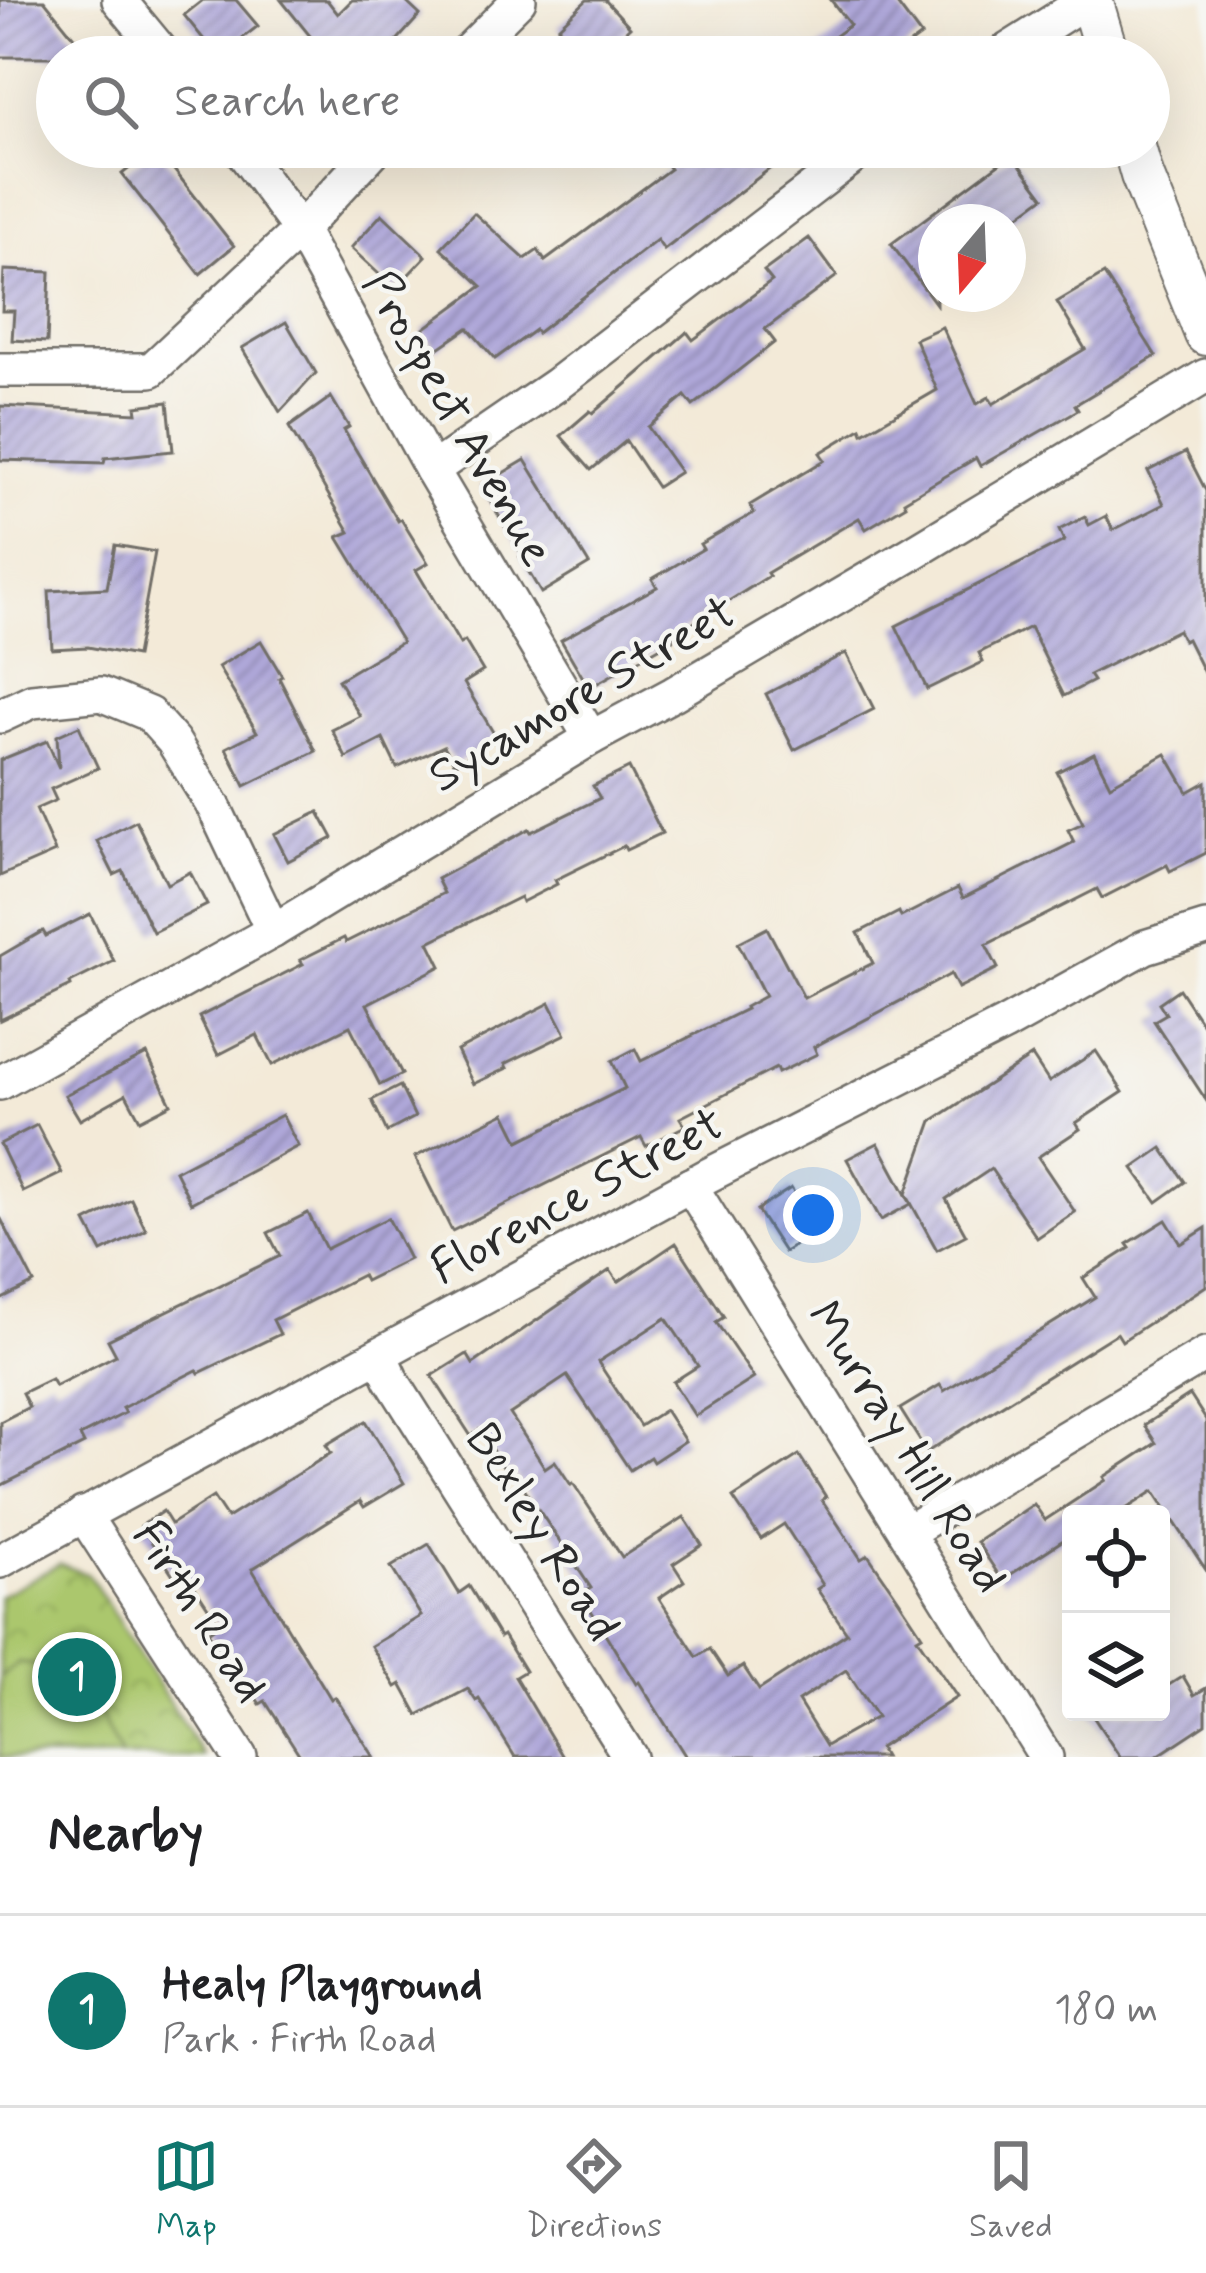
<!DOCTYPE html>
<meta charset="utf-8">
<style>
:root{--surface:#fff;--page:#f6f6f6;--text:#202124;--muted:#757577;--line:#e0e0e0;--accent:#0f766e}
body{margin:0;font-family:Mynerve,sans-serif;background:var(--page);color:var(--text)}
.controls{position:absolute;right:36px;bottom:36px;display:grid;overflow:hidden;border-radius:12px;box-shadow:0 12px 48px #0002}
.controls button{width:108px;height:108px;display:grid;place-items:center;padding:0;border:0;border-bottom:3px solid var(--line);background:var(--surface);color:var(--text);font:60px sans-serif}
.compass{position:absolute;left:918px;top:204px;width:108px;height:108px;border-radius:50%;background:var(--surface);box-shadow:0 12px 48px #0002;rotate:199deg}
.you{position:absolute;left:813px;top:1215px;width:42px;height:42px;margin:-30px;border:9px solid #fff;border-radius:50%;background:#1a73e8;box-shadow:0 0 0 18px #1a73e833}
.badge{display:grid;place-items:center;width:78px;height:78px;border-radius:50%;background:var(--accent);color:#fff;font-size:39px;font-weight:700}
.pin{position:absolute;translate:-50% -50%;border:6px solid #fff;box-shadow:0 3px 12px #0006}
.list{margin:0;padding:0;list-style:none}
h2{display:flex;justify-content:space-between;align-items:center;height:156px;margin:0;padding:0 48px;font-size:51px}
h2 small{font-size:39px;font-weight:400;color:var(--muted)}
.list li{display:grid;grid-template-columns:78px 1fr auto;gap:36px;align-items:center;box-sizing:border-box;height:192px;padding:0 48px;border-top:3px solid var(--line)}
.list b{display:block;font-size:45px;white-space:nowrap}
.list p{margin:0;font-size:39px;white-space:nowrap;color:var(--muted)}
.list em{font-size:39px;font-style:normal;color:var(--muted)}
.icon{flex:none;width:66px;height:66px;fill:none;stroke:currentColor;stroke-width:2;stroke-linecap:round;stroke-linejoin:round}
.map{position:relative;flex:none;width:1206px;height:1757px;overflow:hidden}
.search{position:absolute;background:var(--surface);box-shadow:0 12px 48px #0002;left:36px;right:36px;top:36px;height:132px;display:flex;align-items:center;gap:30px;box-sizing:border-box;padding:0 42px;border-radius:66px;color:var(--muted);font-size:45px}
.sheet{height:348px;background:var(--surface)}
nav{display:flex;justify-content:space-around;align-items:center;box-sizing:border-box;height:168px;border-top:3px solid var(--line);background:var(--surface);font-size:33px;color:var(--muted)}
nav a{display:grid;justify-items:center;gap:6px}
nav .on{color:var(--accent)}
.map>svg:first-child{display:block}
.park{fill:url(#park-crowns);stroke:#6b794c;stroke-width:3}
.garden{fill:#abc76d;stroke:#6b794c;stroke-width:3}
.building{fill:url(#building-hatch);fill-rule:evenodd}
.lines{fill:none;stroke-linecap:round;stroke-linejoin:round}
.minor-casing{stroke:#716e68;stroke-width:38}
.major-casing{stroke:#716e68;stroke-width:46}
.minor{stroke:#fff;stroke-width:33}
.major{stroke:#fff;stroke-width:42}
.labels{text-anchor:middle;stroke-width:9;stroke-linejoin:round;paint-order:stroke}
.street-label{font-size:48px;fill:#2b2b2b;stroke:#f6f6f2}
</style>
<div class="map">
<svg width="1206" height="1757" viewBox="0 0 1206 1757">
<defs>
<pattern id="park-crowns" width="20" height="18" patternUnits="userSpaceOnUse" patternTransform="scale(3)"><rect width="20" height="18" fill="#abc76d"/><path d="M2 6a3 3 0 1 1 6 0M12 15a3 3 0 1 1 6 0" fill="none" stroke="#93ab5f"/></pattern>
<pattern id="building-hatch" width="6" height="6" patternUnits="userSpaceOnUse" patternTransform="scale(3)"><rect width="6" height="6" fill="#afa7d9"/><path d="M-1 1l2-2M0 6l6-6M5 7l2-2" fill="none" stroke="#8f88b0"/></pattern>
</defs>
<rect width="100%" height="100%" fill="#f6f6f2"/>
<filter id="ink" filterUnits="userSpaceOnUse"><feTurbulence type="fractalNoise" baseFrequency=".00833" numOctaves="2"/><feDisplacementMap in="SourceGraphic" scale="24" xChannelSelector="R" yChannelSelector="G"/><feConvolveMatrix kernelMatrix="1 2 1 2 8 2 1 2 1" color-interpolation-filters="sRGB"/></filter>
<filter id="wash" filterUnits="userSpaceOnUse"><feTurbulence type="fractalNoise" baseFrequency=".004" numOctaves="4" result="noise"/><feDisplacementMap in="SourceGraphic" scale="48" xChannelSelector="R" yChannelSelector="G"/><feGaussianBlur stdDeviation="2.7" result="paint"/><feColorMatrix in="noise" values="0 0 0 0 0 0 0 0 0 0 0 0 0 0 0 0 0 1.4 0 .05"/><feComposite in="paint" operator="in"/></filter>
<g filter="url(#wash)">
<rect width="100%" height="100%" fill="#f3ead8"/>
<polygon class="park" points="60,1564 89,1575 204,1757 0,1757 0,1596"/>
<polygon class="garden" points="19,1662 80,1675 121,1757 0,1757 0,1678"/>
<g id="blocks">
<g class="building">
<polygon points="0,0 44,0 90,57 0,57"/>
<polygon points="203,0 236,0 258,26 218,57 184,15"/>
<polygon points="281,0 327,0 338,14 352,0 404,0 420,15 382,57 327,57"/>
<polygon points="587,0 605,0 630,27 597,57 586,57 558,27"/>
<polygon points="831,0 894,0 921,36 892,57 806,57 850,25"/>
<polygon points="156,147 234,246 200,274 122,174"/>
<polygon points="674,147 798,147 664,250 657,240 537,333 535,330 495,359 468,328 436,350 422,330 482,286 441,248 474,213 525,259 538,250 545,261 670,169 661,157"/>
<polygon points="1012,154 1044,197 1010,222 936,222 936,304 891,244"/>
<polygon points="382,214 426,256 395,289 351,248"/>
<polygon points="809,238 837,276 765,329 775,342 693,406 685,396 648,427 680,472 657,487 626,441 591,470 561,436 590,411 593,413 687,332 693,340 772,281 764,271"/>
<polygon points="4,270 50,272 47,342 12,340 14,311 2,311"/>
<polygon points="1104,274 1156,356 1075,405 1078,410 980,466 976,458 904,501 906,505 866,529 859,518 767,573 769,576 671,637 673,640 589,688 561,640 657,587 652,579 703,549 700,544 754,513 750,505 825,460 820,453 861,428 863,433 937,390 915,339 942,327 977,404 989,397 993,404 1085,349 1057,302"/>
<polygon points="286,322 316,373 280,412 242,348"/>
<polygon points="331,397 349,427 344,430 398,521 401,519 428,563 416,570 460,644 465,641 483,671 464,683 497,739 455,764 444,746 397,768 383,739 346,758 332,730 360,716 338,680 402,642 338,537 350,532 289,427"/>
<polygon points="168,402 173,451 105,458 104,463 0,460 0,406 137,413 136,406"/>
<polygon points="1186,452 1206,491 1206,677 1187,639 1183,641 1178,630 1089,675 1093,681 1064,696 1030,627 979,653 983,662 927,689 896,626 1064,541 1059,530 1085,517 1089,525 1106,516 1113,530 1164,504 1148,471"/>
<polygon points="525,460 589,564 541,593 520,557 523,556 481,486"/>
<polygon points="115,545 155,552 136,656 88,647 52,649 49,591 107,588"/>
<polygon points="261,641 282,676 279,678 316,751 245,786 226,748 257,732 218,667"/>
<polygon points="846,653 874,709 794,750 766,694"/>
<polygon points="79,726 98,768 51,789 56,800 36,809 55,852 0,876 0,760 47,741 59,768 57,736"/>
<polygon points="1094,753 1110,785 1166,754 1188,792 1206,782 1206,853 1170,871 1167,865 1102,898 1097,889 986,945 998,968 958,988 951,974 814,1047 817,1054 778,1073 776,1068 680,1118 685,1126 646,1146 641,1137 452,1231 415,1157 505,1113 519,1141 625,1088 612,1061 635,1049 641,1061 746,1009 745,1007 765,996 738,943 767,928 804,998 873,963 858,933 899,912 901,917 958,888 963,898 1074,842 1068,830 1083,823 1057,772"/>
<polygon points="629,768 662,833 626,850 624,846 555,880 557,884 522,902 520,897 429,942 441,966 367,1004 402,1074 380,1085 350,1026 272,1065 257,1035 218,1055 199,1017 303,964 300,960 344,938 346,942 444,893 437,879 529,829 531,832 600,798 593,786"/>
<polygon points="319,812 333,838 288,861 274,834"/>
<polygon points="136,821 167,884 190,872 207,905 153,932 123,871 114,875 97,841"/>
<polygon points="90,914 114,961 70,983 71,986 0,1020 0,956 43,931 46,936"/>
<polygon points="1179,989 1206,1030 1206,1100 1154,1021 1166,1014 1159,1003"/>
<polygon points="550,1003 566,1034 505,1064 507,1068 473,1084 457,1051"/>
<polygon points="1096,1051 1123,1092 1076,1123 1080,1129 1038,1157 1075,1212 1037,1238 991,1169 946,1199 966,1235 937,1250 906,1194 932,1121 1032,1056 1049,1082"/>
<polygon points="147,1054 171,1104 140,1120 126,1094 80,1120 65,1095"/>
<polygon points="400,1086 415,1117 387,1132 372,1100"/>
<polygon points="282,1115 298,1146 191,1203 175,1171"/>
<polygon points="37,1125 62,1173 23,1192 0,1144"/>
<polygon points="878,1143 911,1204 881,1220 847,1159"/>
<polygon points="1162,1148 1185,1182 1157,1202 1133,1168"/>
<polygon points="791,1188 818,1231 784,1252 757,1210"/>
<polygon points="131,1199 146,1230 102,1252 86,1222"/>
<polygon points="308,1213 326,1249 388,1218 409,1259 365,1281 362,1275 273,1320 280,1334 199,1373 197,1370 122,1408 125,1413 80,1436 84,1444 0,1486 0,1422 29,1407 22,1393 51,1379 55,1386 116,1355 108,1340 280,1256 268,1233"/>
<polygon points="0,1217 34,1283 0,1300"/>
<polygon points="1166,1220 1181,1244 1206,1228 1206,1286 1122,1341 1117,1333 927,1452 900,1409 940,1385 944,1391 1095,1297 1083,1278 1130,1248 1127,1244"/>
<path d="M676,1243L724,1317L716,1322L754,1378L695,1416L673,1382L698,1366L666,1318L598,1362L640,1426L665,1410L685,1441L653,1462L650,1457L630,1470L567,1376L510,1414L545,1468L555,1461L571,1485L573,1483L622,1557L684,1517L702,1545L673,1564L684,1581L659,1598L697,1657L710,1649L728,1676L743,1666L759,1690L847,1633L817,1589L823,1585L784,1524L761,1539L733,1498L799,1455L826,1497L822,1500L861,1559L868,1555L899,1600L922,1635L917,1638L957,1697L879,1748L884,1757H686L639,1682L636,1684L581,1594L591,1588L512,1470L507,1473L479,1430L471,1436L432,1376L467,1354L473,1364L610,1270L618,1282ZM846,1670L877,1717L826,1746L798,1701Z"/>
<polygon points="1190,1395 1206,1420 1206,1570 1154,1491 1118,1514 1071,1514 1071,1535 1002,1580 977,1542 1034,1504 1045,1520 1106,1480 1104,1477 1156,1443 1144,1425"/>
<polygon points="366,1421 404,1483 364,1507 360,1501 252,1569 331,1699 335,1697 374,1757 301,1757 265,1701 260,1704 225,1651 222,1653 208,1632 219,1624 185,1572 175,1578 141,1526 163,1511 171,1524 213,1497 227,1518 331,1453 326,1445"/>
<polygon points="429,1544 459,1593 469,1586 500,1637 503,1635 525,1671 515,1677 563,1757 515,1757 479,1699 476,1701 468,1689 418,1715 401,1684 396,1687 371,1646 421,1616 391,1567"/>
<polygon points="1183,1676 1194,1695 1206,1688 1206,1724 1156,1757 1120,1757 1090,1712 1161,1712 1161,1690"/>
</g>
</g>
</g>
<g filter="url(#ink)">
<use href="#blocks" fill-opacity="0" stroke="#716e68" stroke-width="3"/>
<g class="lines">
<g class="minor-casing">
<g id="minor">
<polyline points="119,0 166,57"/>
<polyline points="462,57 519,0"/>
<polyline points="997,57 1087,0"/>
<polyline points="239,147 300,230 432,470 591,738"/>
<polyline points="0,370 151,370 300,230 377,147"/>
<polyline points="432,470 556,385 866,147"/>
<polyline points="0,716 32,701 101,694 149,714 173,741 214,807 273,931"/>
<polyline points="0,1083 273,931 591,738 673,694 911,554 1206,376"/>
<polyline points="690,1185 1046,1757"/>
<polyline points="380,1355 391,1379 630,1757"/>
<polyline points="83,1514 240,1757"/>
<polyline points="907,1532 1206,1354"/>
<polyline points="0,1561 707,1176 1004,1025 1145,947 1206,928"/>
</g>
</g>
<g class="major-casing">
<g id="major">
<polyline points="1091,0 1108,57"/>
<polyline points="1134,147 1142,175 1206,334"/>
</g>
</g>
<use href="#minor" class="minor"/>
<use href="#major" class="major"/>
</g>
</g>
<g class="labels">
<g class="street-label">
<text transform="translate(460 417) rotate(60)" y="17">Prospect Avenue</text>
<text transform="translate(581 692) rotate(-30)" y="17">Sycamore Street</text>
<text transform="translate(576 1194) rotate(-28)" y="17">Florence Street</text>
<text transform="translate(909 1446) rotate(58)" y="17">Murray Hill Road</text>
<text transform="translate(544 1531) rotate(58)" y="17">Bexley Road</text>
<text transform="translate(202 1610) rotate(57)" y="17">Firth Road</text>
</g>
</g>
</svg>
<div class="controls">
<button><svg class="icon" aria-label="locate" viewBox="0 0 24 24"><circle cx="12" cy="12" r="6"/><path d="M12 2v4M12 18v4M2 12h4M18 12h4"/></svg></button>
<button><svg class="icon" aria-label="layers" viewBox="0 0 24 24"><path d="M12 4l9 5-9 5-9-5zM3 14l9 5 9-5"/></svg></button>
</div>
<svg class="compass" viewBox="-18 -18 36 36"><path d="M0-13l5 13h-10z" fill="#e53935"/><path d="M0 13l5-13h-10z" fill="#757577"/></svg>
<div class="you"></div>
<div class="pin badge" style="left:77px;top:1677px">1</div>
<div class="search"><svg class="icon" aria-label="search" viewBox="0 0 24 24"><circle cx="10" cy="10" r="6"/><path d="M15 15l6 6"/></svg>Search here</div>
</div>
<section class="sheet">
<h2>Nearby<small></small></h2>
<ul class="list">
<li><span class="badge">1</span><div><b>Healy Playground</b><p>Park · Firth Road</p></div><em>180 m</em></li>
</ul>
</section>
<nav>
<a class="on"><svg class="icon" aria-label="map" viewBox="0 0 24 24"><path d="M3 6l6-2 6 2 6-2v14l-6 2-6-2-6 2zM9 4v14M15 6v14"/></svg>Map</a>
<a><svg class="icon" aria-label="directions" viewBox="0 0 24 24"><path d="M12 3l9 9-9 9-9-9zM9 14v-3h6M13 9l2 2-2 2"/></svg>Directions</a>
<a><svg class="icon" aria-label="saved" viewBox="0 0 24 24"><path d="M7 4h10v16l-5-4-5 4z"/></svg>Saved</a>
</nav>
